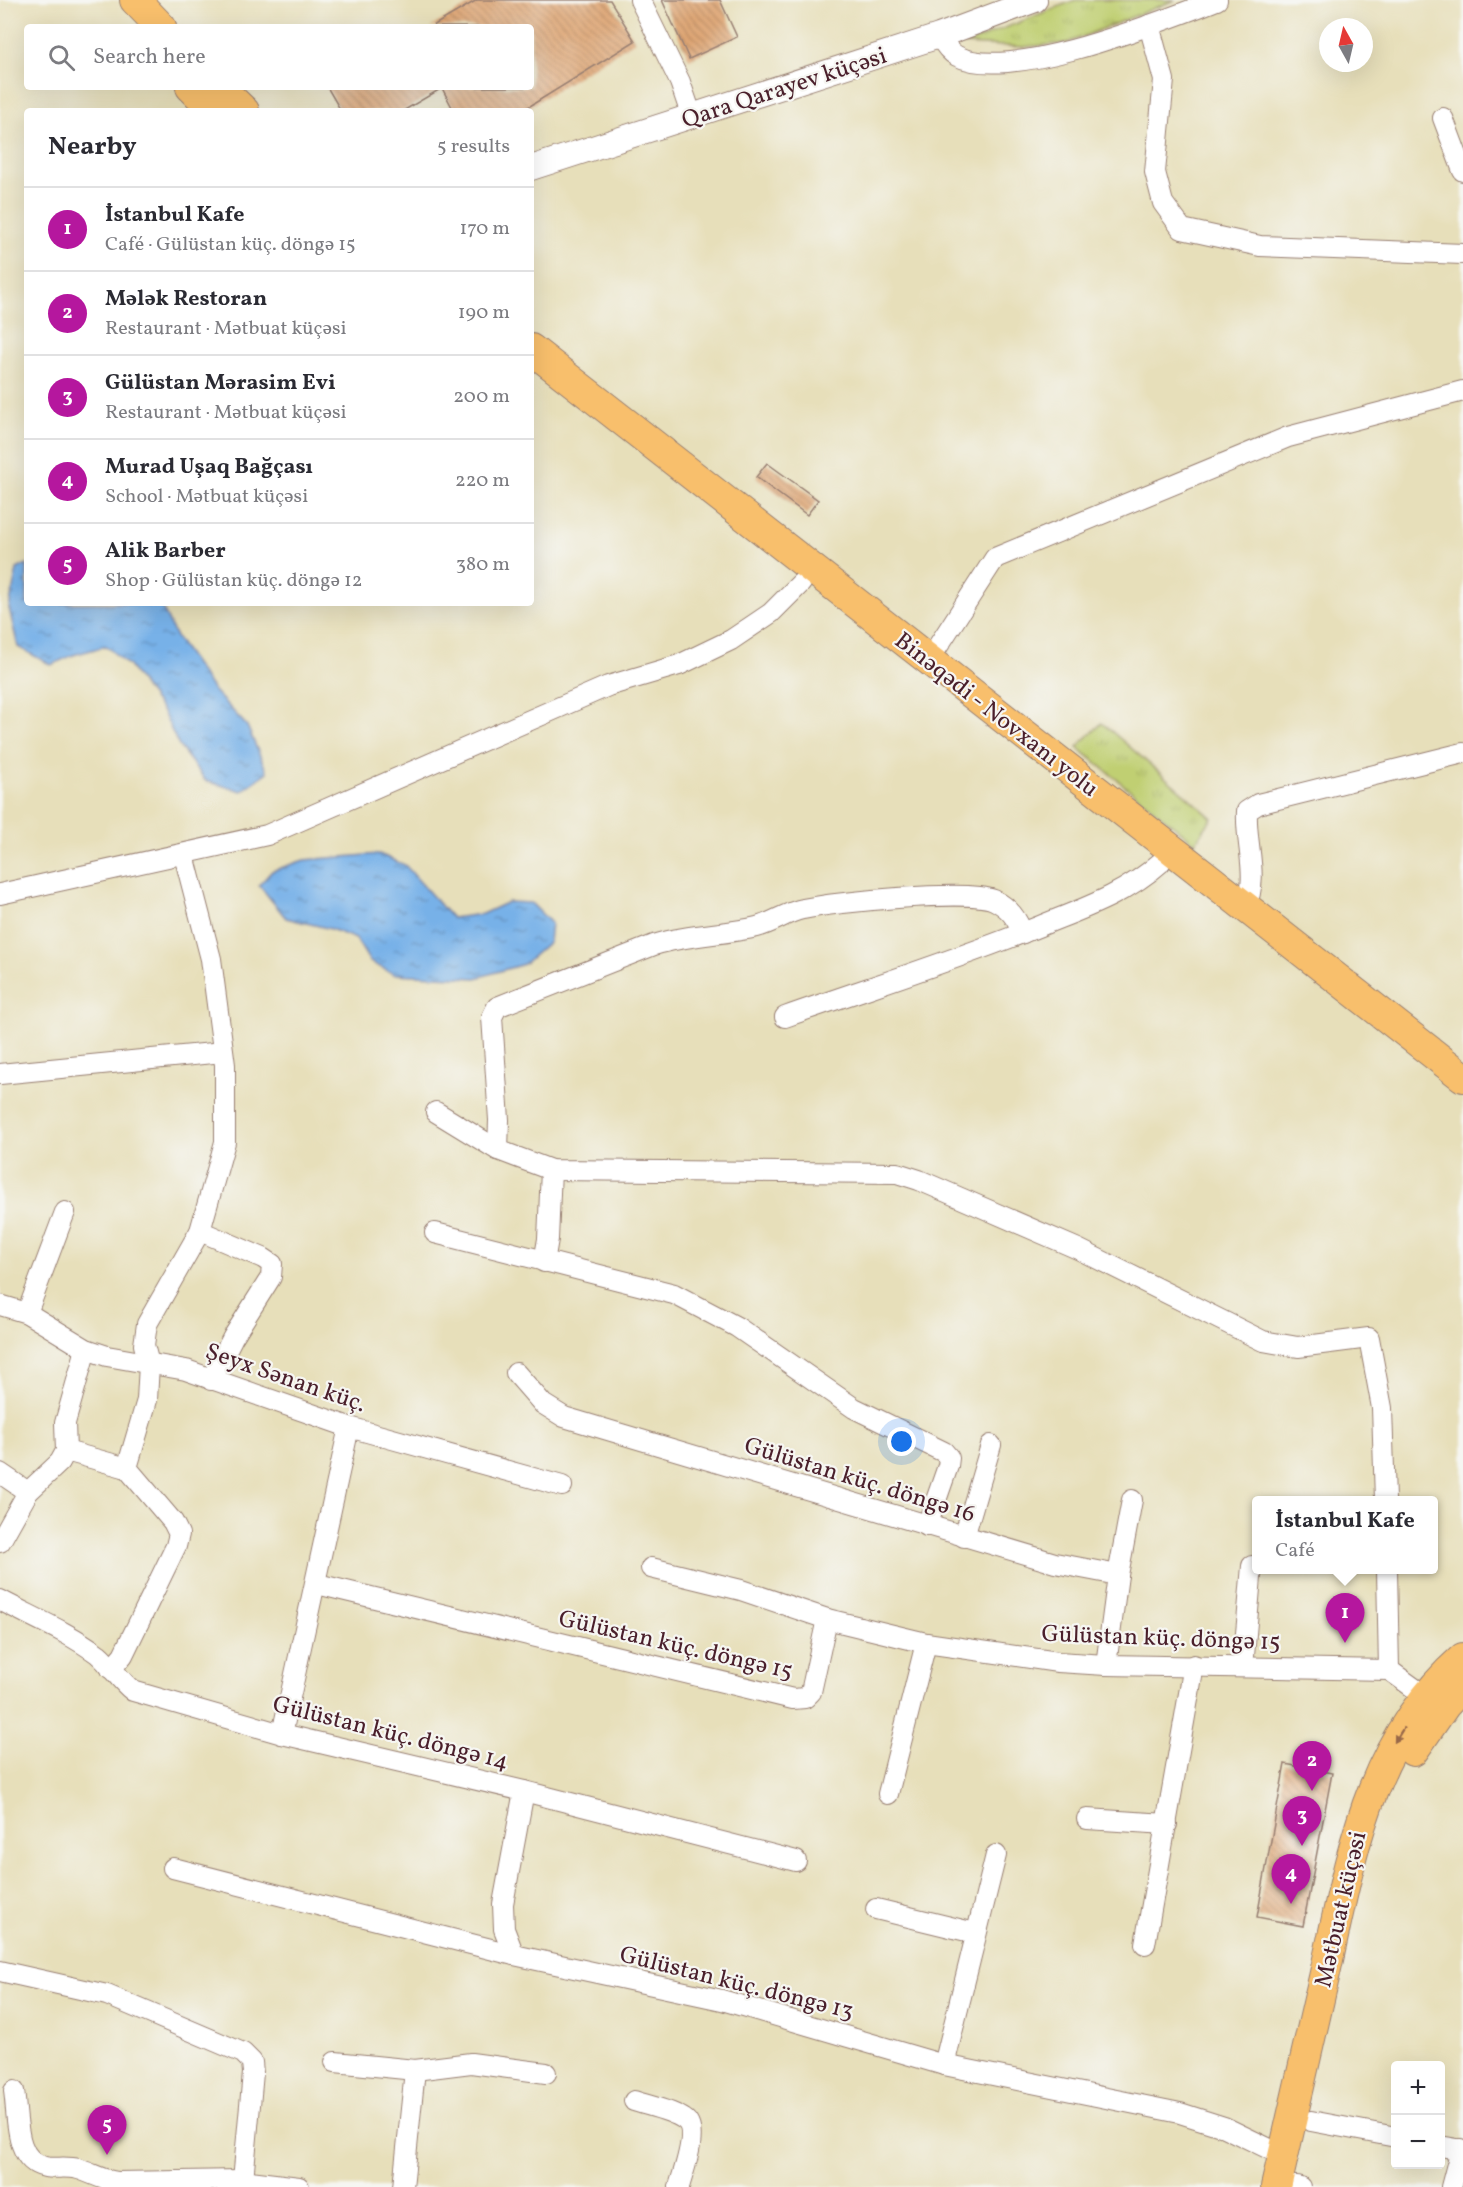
<!DOCTYPE html>
<meta charset="utf-8">
<style>
:root{--surface:#fff;--page:#f7f7f7;--text:#2b2b33;--muted:#7c7c81;--line:#e1e1e2;--accent:#b5179e}
body{margin:0;font-family:Vollkorn,serif;background:var(--page);color:var(--text)}
.controls{position:absolute;right:18px;bottom:18px;display:grid;overflow:hidden;border-radius:6px;box-shadow:0 6px 24px #0002}
.controls button{width:54px;height:54px;display:grid;place-items:center;padding:0;border:0;border-bottom:2px solid var(--line);background:var(--surface);color:var(--text);font:30px sans-serif}
.compass{position:absolute;left:1319px;top:18px;width:54px;height:54px;border-radius:50%;background:var(--surface);box-shadow:0 6px 24px #0002;rotate:352deg}
.you{position:absolute;left:902px;top:1442px;width:21px;height:21px;margin:-15px;border:4px solid #fff;border-radius:50%;background:#1a73e8;box-shadow:0 0 0 9px #1a73e833}
.badge{display:grid;place-items:center;width:39px;height:39px;border-radius:50%;background:var(--accent);color:#fff;font-size:20px;font-weight:700}
.pin{position:absolute;translate:-50% -50px;filter:drop-shadow(0 2px 3px #0008)}
.pin::after{content:'';position:absolute;top:32px;width:21px;height:18px;background:inherit;clip-path:polygon(0 0,100% 0,50% 100%)}
.popup{position:absolute;left:1252px;top:1496px;width:186px;height:78px;box-sizing:border-box;display:grid;place-content:center;border-radius:6px;background:var(--surface);filter:drop-shadow(0 2px 4px #0005);font-size:20px;white-space:nowrap;color:var(--muted)}
.popup b{font-size:22px;color:var(--text)}
.popup::after{content:'';position:absolute;left:50%;top:100%;margin-left:-12px;border:12px solid transparent;border-top-color:var(--surface)}
.list{margin:0;padding:0;list-style:none}
h2{display:flex;justify-content:space-between;align-items:center;height:78px;margin:0;padding:0 24px;font-size:26px}
h2 small{font-size:20px;font-weight:400;color:var(--muted)}
.list li{display:grid;grid-template-columns:39px 1fr auto;gap:18px;align-items:center;box-sizing:border-box;height:84px;padding:0 24px;border-top:2px solid var(--line)}
.list b{display:block;font-size:22px;white-space:nowrap}
.list p{margin:0;font-size:20px;white-space:nowrap;color:var(--muted)}
.list em{font-size:20px;font-style:normal;color:var(--muted)}
.icon{flex:none;width:33px;height:33px;fill:none;stroke:currentColor;stroke-width:2;stroke-linecap:round;stroke-linejoin:round}
.map{position:relative;flex:none;width:1463px;height:2187px;overflow:hidden}
.search{position:absolute;background:var(--surface);box-shadow:0 6px 24px #0002;left:24px;top:24px;width:510px;height:66px;display:flex;align-items:center;gap:15px;box-sizing:border-box;padding:0 21px;border-radius:6px;color:var(--muted);font-size:22px}
.panel{position:absolute;background:var(--surface);box-shadow:0 6px 24px #0002;left:24px;top:108px;width:510px;height:498px;border-radius:6px}
.map>svg:first-child{display:block}
.grass{fill:url(#grass-tufts);stroke:#85774e;stroke-width:1.5}
.water{fill:url(#water-ripples);stroke:#60688a;stroke-width:1.5}
.building{fill:url(#building-back-hatch)}
.lines{fill:none;stroke-linecap:round;stroke-linejoin:round}
.minor-casing{stroke:#987f72;stroke-width:22}
.tertiary-casing{stroke:#987f72;stroke-width:26}
.primary-casing{stroke:#987f72;stroke-width:32}
.minor{stroke:#fff;stroke-width:20}
.tertiary{stroke:#fff;stroke-width:24}
.primary{stroke:#f8bf6c;stroke-width:30}
.oneway{fill:#986748}
.labels{text-anchor:middle;stroke-width:4.5;stroke-linejoin:round;paint-order:stroke}
.street-label{font-size:24px;fill:#4a1f2b;stroke:#f6f6f2}
</style>
<div class="map">
<svg width="1463" height="2187" viewBox="0 0 1463 2187">
<defs>
<pattern id="grass-tufts" width="24" height="20" patternUnits="userSpaceOnUse" patternTransform="scale(1.5)"><rect width="24" height="20" fill="#c0cf72"/><path d="M3 7l-1-3M5 7V3M7 7l1-3M15 17l-1-3M17 17v-4M19 17l1-3" fill="none" stroke="#a6b163"/></pattern>
<pattern id="water-ripples" width="26" height="14" patternUnits="userSpaceOnUse" patternTransform="scale(1.5)"><rect width="26" height="14" fill="#77b1e8"/><path d="M2 4q2-2 4 0t4 0M15 11q2-2 4 0t4 0" fill="none" stroke="#648fbc"/></pattern>
<pattern id="building-back-hatch" width="6" height="6" patternUnits="userSpaceOnUse" patternTransform="scale(1.5)"><rect width="6" height="6" fill="#dea573"/><path d="M-1 5l2 2M0 0l6 6M5-1l2 2" fill="none" stroke="#b6865f"/></pattern>
</defs>
<rect width="100%" height="100%" fill="#f6f6f2"/>
<filter id="ink" filterUnits="userSpaceOnUse"><feTurbulence type="fractalNoise" baseFrequency=".0167" numOctaves="2"/><feDisplacementMap in="SourceGraphic" scale="12" xChannelSelector="R" yChannelSelector="G"/><feConvolveMatrix kernelMatrix="1 2 1 2 8 2 1 2 1" color-interpolation-filters="sRGB"/></filter>
<filter id="wash" filterUnits="userSpaceOnUse"><feTurbulence type="fractalNoise" baseFrequency=".008" numOctaves="4" result="noise"/><feDisplacementMap in="SourceGraphic" scale="24" xChannelSelector="R" yChannelSelector="G"/><feGaussianBlur stdDeviation="1.35" result="paint"/><feColorMatrix in="noise" values="0 0 0 0 0 0 0 0 0 0 0 0 0 0 0 0 0 1.4 0 .05"/><feComposite in="paint" operator="in"/></filter>
<g filter="url(#wash)">
<rect width="100%" height="100%" fill="#e7dfba"/>
<g class="grass">
<polygon points="1075,0 1175,0 1067,43 1023,47 965,44"/>
<polygon points="1102,723 1212,818 1195,843 1077,747"/>
</g>
<g class="water">
<polygon points="27,564 27,603 160,603 176,637 213,690 247,726 267,772 242,791 206,781 179,746 163,712 129,666 106,646 73,655 51,665 18,647 9,608 17,569"/>
<polygon points="379,854 405,865 452,918 482,914 508,902 531,903 551,923 549,942 524,964 476,978 394,974 370,962 356,939 331,929 286,918 259,885 272,871 304,860"/>
</g>
<g id="blocks">
<g class="building">
<polygon points="477,0 610,0 635,41 522,111 454,111 442,88 403,111 341,111 327,87 531,87 531,27 431,27"/>
<polygon points="662,0 720,0 737,37 689,59"/>
<polygon points="767,463 818,500 807,515 756,477"/>
<polygon points="1285,1764 1332,1773 1303,1926 1257,1917"/>
</g>
</g>
</g>
<g filter="url(#ink)">
<use href="#blocks" fill-opacity="0" stroke="#987f72" stroke-width="1.5"/>
<g class="lines">
<g class="minor-casing">
<g id="minor">
<polyline points="640,0 680,82 692,117"/>
<polyline points="1149,25 1164,80 1155,172 1163,203 1182,229 1260,246 1463,254"/>
<path d="M939,36C944,43 949,52 957,56C1011,83 1161,21 1217,0"/>
<polyline points="1443,118 1463,171"/>
<polyline points="929,660 995,558 1288,437 1463,391"/>
<polyline points="0,894 267,835 608,686 679,665 731,640 771,613 801,583"/>
<path d="M1245,908C1260,877 1245,844 1247,811L1258,804L1463,753"/>
<path d="M785,1017C870,987 956,960 1040,926C1084,908 1124,895 1160,863"/>
<polyline points="0,1074 223,1052"/>
<polyline points="436,1112 498,1150 551,1170 897,1173 919,1180 1078,1249 1263,1341 1298,1347 1369,1338 1382,1408 1385,1500"/>
<path d="M498,1150L499,1120L492,1017L497,1007L654,945C687,934 723,935 757,927C773,923 787,912 803,909C834,902 969,889 994,900C1010,908 1016,918 1023,933"/>
<polyline points="200,1231 263,1258 272,1264 271,1277 233,1337 211,1380"/>
<polyline points="435,1233 674,1294 737,1327 854,1408 944,1452 949,1458 948,1466 927,1526"/>
<polyline points="544,1262 548,1239 551,1170"/>
<polyline points="0,1305 27,1313 86,1349 107,1356 186,1370 349,1427 562,1486"/>
<polyline points="27,1313 65,1212"/>
<polyline points="516,1373 543,1404 564,1417 1055,1563 1118,1575 1106,1665"/>
<polyline points="66,1451 127,1468"/>
<polyline points="0,1473 28,1492"/>
<polyline points="964,1537 991,1445"/>
<polyline points="0,1542 28,1492 60,1462 66,1451 65,1423 86,1349"/>
<polyline points="651,1568 741,1590 827,1619"/>
<polyline points="1387,1570 1389,1670"/>
<polyline points="1118,1575 1132,1500"/>
<polyline points="317,1584 793,1699 805,1698 811,1692 827,1619 926,1643 1058,1662 1106,1665 1389,1670 1425,1696"/>
<path d="M0,1600C32,1617 68,1632 98,1654C111,1665 119,1680 133,1691L282,1734L524,1791L796,1861"/>
<polyline points="1243,1667 1252,1566"/>
<polyline points="111,1669 123,1655 176,1546 179,1534 173,1522 127,1468 147,1400 149,1364 144,1345 147,1324 200,1231 225,1142 225,1065 211,959 184,855"/>
<polyline points="282,1734 349,1427"/>
<polyline points="888,1794 926,1643"/>
<polyline points="1087,1819 1167,1824"/>
<polyline points="173,1868 514,1955 722,2000 944,2065 1180,2113 1224,2127 1284,2156"/>
<polyline points="876,1909 975,1933"/>
<polyline points="1145,1944 1194,1665"/>
<polyline points="514,1955 504,1929 503,1904 524,1791"/>
<polyline points="0,1971 107,1995 243,2053 252,2062 253,2073 243,2180"/>
<polyline points="335,2062 415,2070 471,2063 546,2073"/>
<polyline points="944,2065 996,1855"/>
<path d="M14,2091C18,2116 14,2161 45,2167C55,2169 67,2166 78,2169C92,2173 102,2180 117,2182L243,2180L299,2187"/>
<path d="M634,2101C649,2106 671,2110 684,2119C700,2129 683,2172 679,2187"/>
<polyline points="1311,2121 1396,2137"/>
<polyline points="1440,2146 1463,2150"/>
<polyline points="1296,2186 1300,2187"/>
<polyline points="403,2187 415,2070"/>
<polyline points="1451,2187 1461,2149"/>
</g>
</g>
<g class="tertiary-casing">
<polyline id="tertiary" points="531,168 939,36 1035,0"/>
</g>
<g class="primary-casing">
<g id="primary">
<polyline points="135,0 161,27"/>
<polyline points="191,87 215,111"/>
<polyline points="219,87 244,111"/>
<polyline points="531,349 1463,1077"/>
<polyline points="1413,1751 1445,1705 1463,1686"/>
<path d="M1276,2187C1292,2116 1309,2045 1325,1973C1351,1856 1368,1742 1463,1658"/>
</g>
</g>
<use href="#minor" class="minor"/>
<use href="#tertiary" class="tertiary"/>
<use href="#primary" class="primary"/>
</g>
<defs><path id="oneway-solid" d="M-6-.8H1V-3.2L6.5 0L1 3.2V.8H-6Z" transform="scale(1.5)"/></defs>
<use class="oneway" href="#oneway-solid" transform="translate(1399 1735) rotate(122)"/>
</g>
<g class="labels">
<g class="street-label">
<text transform="translate(784 87) rotate(-18)" y="8">Qara Qarayev küçəsi</text>
<text transform="translate(997 714) rotate(38)" y="8">Binəqədi - Novxanı yolu</text>
<text transform="translate(286 1377) rotate(19)" y="8">Şeyx Sənan küç.</text>
<text transform="translate(860 1479) rotate(17)" y="8">Gülüstan küç. döngə 16</text>
<text transform="translate(1161 1637) rotate(2)" y="8">Gülüstan küç. döngə 15</text>
<text transform="translate(676 1644) rotate(13)" y="8">Gülüstan küç. döngə 15</text>
<text transform="translate(391 1732) rotate(14)" y="8">Gülüstan küç. döngə 14</text>
<text transform="translate(1340 1909) rotate(-77)" y="8">Mətbuat küçəsi</text>
<text transform="translate(737 1982) rotate(14)" y="8">Gülüstan küç. döngə 13</text>
</g>
</g>
</svg>
<div class="controls">
<button>+</button>
<button>−</button>
</div>
<svg class="compass" viewBox="-18 -18 36 36"><path d="M0-13l5 13h-10z" fill="#e53935"/><path d="M0 13l5-13h-10z" fill="#7c7c81"/></svg>
<div class="you"></div>
<div class="pin badge" style="left:1345px;top:1643px">1</div>
<div class="popup"><b>İstanbul Kafe</b>Café</div>
<div class="pin badge" style="left:1312px;top:1791px">2</div>
<div class="pin badge" style="left:1302px;top:1846px">3</div>
<div class="pin badge" style="left:1291px;top:1904px">4</div>
<div class="pin badge" style="left:107px;top:2155px">5</div>
<div class="search"><svg class="icon" aria-label="search" viewBox="0 0 24 24"><circle cx="10" cy="10" r="6"/><path d="M15 15l6 6"/></svg>Search here</div>
<section class="panel">
<h2>Nearby<small>5 results</small></h2>
<ul class="list">
<li><span class="badge">1</span><div><b>İstanbul Kafe</b><p>Café · Gülüstan küç. döngə 15</p></div><em>170 m</em></li>
<li><span class="badge">2</span><div><b>Mələk Restoran</b><p>Restaurant · Mətbuat küçəsi</p></div><em>190 m</em></li>
<li><span class="badge">3</span><div><b>Gülüstan Mərasim Evi</b><p>Restaurant · Mətbuat küçəsi</p></div><em>200 m</em></li>
<li><span class="badge">4</span><div><b>Murad Uşaq Bağçası</b><p>School · Mətbuat küçəsi</p></div><em>220 m</em></li>
<li><span class="badge">5</span><div><b>Alik Barber</b><p>Shop · Gülüstan küç. döngə 12</p></div><em>380 m</em></li>
</ul>
</section>
</div>
